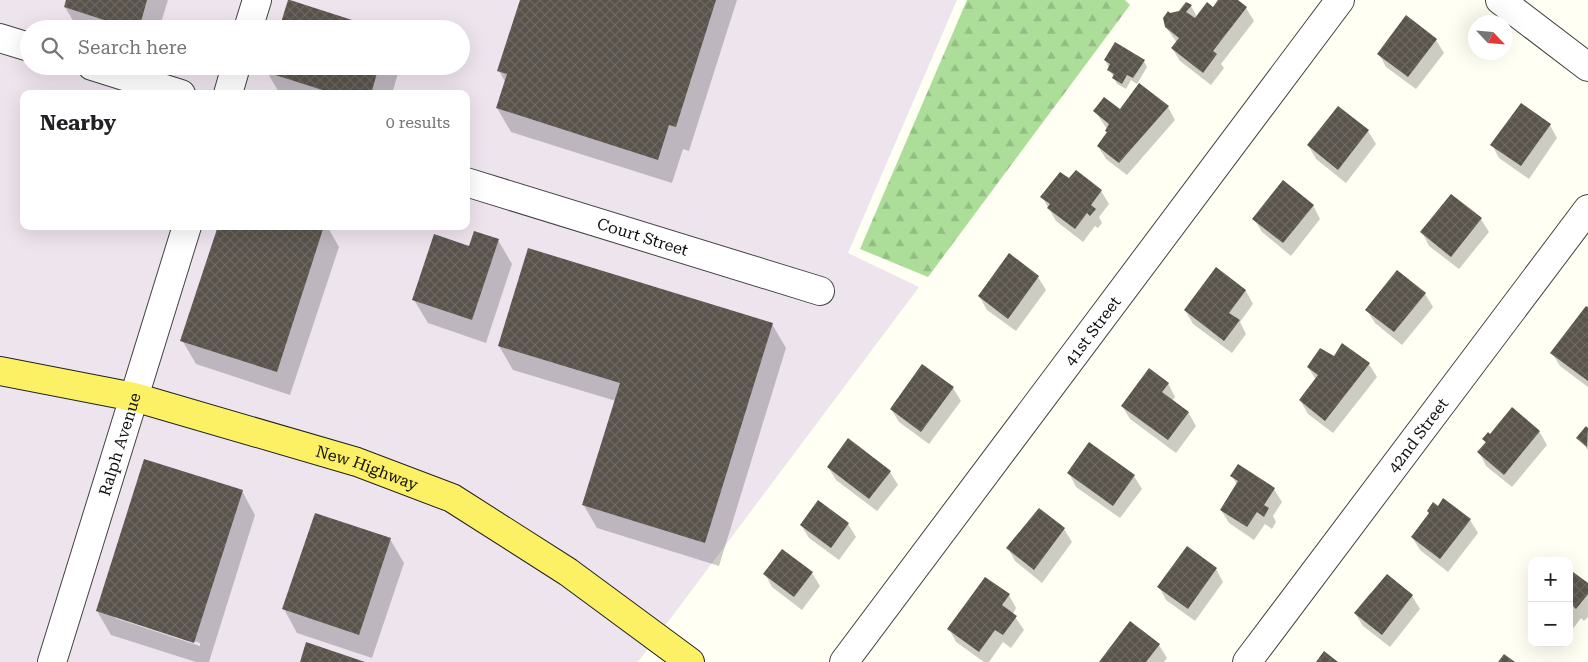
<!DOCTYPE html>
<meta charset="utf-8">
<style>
:root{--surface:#fff;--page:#f2f2f2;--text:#202124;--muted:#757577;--line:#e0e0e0}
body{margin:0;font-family:"Roboto Serif",serif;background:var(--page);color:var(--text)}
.controls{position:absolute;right:15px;bottom:15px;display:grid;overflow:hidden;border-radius:10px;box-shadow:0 5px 20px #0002}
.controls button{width:45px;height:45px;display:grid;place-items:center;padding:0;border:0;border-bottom:1px solid var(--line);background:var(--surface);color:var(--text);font:25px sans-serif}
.compass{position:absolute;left:1468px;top:15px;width:45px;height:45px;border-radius:50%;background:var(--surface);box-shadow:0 5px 20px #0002;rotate:116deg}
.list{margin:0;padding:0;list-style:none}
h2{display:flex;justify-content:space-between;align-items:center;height:65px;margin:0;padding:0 20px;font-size:21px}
h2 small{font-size:16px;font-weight:400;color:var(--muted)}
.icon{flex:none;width:28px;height:28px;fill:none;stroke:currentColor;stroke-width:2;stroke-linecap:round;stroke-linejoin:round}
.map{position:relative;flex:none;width:1588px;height:662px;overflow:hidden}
.search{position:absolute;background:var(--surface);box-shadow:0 5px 20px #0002;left:20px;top:20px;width:450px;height:55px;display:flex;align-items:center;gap:12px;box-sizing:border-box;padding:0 18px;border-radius:28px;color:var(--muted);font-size:19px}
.panel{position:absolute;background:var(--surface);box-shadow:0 5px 20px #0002;left:20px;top:90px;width:450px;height:140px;border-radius:10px}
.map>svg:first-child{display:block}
.industrial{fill:#eee4ee;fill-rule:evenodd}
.forest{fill:url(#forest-firs)}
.shadow{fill:#0003;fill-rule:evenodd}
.building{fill:url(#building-cross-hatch)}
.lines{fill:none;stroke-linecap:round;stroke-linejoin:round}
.minor-casing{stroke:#434343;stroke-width:30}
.major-casing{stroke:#212121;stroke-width:30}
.minor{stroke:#fff;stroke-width:28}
.major{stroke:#fcf065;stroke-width:28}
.labels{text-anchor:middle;stroke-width:5;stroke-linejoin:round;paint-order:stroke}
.street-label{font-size:16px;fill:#101010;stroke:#fff}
</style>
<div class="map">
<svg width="1588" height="662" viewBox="0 0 1588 662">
<defs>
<pattern id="forest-firs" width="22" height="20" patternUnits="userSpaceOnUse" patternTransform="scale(1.25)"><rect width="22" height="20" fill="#acdd99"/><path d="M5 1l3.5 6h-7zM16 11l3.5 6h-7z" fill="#93bd83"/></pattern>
<pattern id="building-cross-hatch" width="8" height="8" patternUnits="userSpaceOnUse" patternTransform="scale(1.25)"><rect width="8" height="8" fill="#59534c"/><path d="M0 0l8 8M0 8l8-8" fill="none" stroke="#6c6761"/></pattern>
</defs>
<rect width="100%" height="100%" fill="#fffff3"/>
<path class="industrial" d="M0,0H957L848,253L919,287L638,662H0ZM29,29H461V66H29ZM24,94H466V226H24Z"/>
<polygon class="forest" points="967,0 1125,0 1130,5 928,277 860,249"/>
<g class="shadow">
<polygon points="68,0 168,0 159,29 78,29 65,7"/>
<polygon points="521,0 737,0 689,151 683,149 672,183 511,132 497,108 506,83 499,71"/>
<polygon points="1220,0 1236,0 1246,8 1254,21 1221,64 1224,68 1211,85 1180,61 1172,48 1177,43 1166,27 1170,15 1191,6 1197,17 1213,8"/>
<polygon points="1436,40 1444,53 1416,89 1386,67 1379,54"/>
<polygon points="1105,60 1144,61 1147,67 1137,84 1131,80 1126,89 1117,84"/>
<polygon points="269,66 400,66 392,94 280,94 267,72"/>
<polygon points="1168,107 1175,120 1127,175 1106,159 1098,146 1108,134 1107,129 1095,111"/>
<polygon points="1338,107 1368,131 1376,144 1346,183 1316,159 1308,145"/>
<polygon points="1550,125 1557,138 1529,179 1499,158 1492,145"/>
<polygon points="1069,180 1101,191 1109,204 1099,217 1102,223 1098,228 1095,226 1083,242 1056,221 1042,197"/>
<polygon points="1451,195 1481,219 1489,232 1459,269 1429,246 1422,232"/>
<polygon points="1313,205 1320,219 1291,256 1262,232 1254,219"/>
<polygon points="219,226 327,226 339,247 290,395 196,364 182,340"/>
<polygon points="498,240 512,264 486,343 428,323 414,300"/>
<polygon points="1216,269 1246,291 1253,304 1240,322 1246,334 1232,353 1193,324 1185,310"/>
<polygon points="1038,277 1046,290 1016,331 987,310 979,296"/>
<polygon points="1425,294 1433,307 1402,345 1375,323 1367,310"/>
<polygon points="1588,309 1588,387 1560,366 1552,353"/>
<polygon points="772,324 786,348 719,566 597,528 583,504 616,401 513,370 499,346"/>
<polygon points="1334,358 1369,364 1377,377 1333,433 1308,414 1300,400 1316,380 1308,367"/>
<polygon points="1168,383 1175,397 1172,401 1188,412 1196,426 1176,453 1130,419 1122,406"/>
<polygon points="953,388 961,401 929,444 899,422 891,409"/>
<polygon points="1586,428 1588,429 1588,450 1578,438"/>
<polygon points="1539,431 1547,445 1512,487 1486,466 1479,452 1486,444 1483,439 1490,436"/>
<polygon points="828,467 890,472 898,485 877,511 836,480"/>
<polygon points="1069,473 1134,476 1142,489 1120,518 1076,487"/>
<polygon points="1232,476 1274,489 1282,502 1273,516 1276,522 1272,529 1265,524 1254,540 1229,523 1221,510 1237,485"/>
<path d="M242,491L255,515L209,662H196L111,635L97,611ZM115,616L200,643V646L115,618Z"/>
<polygon points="1444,500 1470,520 1478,533 1448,572 1420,550 1412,537"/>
<polygon points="1039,510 1064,529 1072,542 1042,583 1015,561 1008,548"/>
<polygon points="848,524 856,537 839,560 809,538 801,525"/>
<polygon points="390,539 404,563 372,658 297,633 284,609"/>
<polygon points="1216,569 1223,582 1195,621 1166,600 1159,587"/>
<polygon points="1569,571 1588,585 1588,617 1584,621 1581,618 1569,634"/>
<polygon points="812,573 820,586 802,610 772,587 765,574"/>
<polygon points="1370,593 1412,596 1420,609 1390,647 1363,626 1355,613"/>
<polygon points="1009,595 1016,608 1013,614 1024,630 1011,648 1003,642 989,662 984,662 956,642 949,629"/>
<polygon points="1159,645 1167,658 1164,662 1100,662"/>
</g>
<g class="building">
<polygon points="66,0 147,0 139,29 132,29 64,7"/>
<polygon points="288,0 290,0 380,29 279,29"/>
<polygon points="520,0 716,0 676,127 669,125 658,160 496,108 507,74 497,71"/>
<polygon points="1218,0 1238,0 1247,7 1213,51 1217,54 1203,73 1171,48 1179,38 1165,27 1163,18 1168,11 1170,13 1179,11 1186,2 1192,5 1186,12 1195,18 1207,2 1213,7"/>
<polygon points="1406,15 1437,39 1408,77 1377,54"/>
<polygon points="1115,42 1145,60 1133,78 1127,75 1122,84 1112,78 1114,74 1107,70 1110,64 1104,60"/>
<polygon points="268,66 379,66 371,94 335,94 266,72"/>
<polygon points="1139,83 1169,106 1119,163 1097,146 1107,132 1105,131 1109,124 1093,111 1104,97 1120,109"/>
<polygon points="1521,103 1551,124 1521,166 1490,145"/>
<polygon points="1338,106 1369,130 1338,170 1307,145"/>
<polygon points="1076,170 1102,190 1091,205 1096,209 1090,216 1087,213 1075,229 1047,208 1050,204 1040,197 1060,172 1069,178"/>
<polygon points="1283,180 1314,205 1283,243 1252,219"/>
<polygon points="1451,194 1482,218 1451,257 1420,232"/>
<polygon points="218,226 324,226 277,372 180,341"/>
<polygon points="474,231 499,239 472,320 412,300 434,234 469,246"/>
<polygon points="528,248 773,323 705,543 582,505 620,383 498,346"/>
<polygon points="1009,253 1039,276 1008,319 978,296"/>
<polygon points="1216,267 1246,290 1229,313 1240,320 1224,341 1184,310"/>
<polygon points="1397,270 1426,293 1394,332 1365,310"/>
<polygon points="1586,306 1588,307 1588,381 1550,353"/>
<polygon points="1342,343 1370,363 1325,421 1299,400 1318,375 1307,367 1320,348 1334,356"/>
<polygon points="922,364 954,387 921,432 890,409"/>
<polygon points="1149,368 1169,383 1162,392 1189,412 1168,440 1121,406"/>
<polygon points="1512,407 1540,431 1504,475 1477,452 1486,442 1482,439 1488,432 1490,434"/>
<polygon points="1586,426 1588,428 1587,447 1576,438"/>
<polygon points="848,438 891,471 869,499 827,467"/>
<polygon points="1089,442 1135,475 1113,506 1067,473"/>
<polygon points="144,459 243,490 194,643 96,611"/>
<polygon points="1238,464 1275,488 1264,505 1269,508 1264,517 1257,512 1247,527 1220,510 1238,481 1230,476"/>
<polygon points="1443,498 1471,519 1440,559 1411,537 1429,513 1427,511 1433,502 1438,506"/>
<polygon points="818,500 849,523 831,548 800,525"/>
<polygon points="1039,508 1065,528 1034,570 1006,548"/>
<polygon points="315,513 391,538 359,635 282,609"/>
<polygon points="1187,546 1217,568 1188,609 1157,587"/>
<polygon points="782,549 813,572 794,597 763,574"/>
<polygon points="1569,569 1588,583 1588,594 1576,609 1573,606 1569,611"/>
<polygon points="1387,574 1413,595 1382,635 1354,613"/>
<polygon points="985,577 1010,594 1002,605 1017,616 1003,635 995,630 979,652 947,629"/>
<polygon points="1130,621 1160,644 1146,662 1099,662"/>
<polygon points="306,642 365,662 300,662"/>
<polygon points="1324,651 1338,662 1316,662"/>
<polygon points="1504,654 1515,662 1498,662"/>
</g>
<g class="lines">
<g class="minor-casing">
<g id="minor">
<polyline points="1500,0 1588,67"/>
<polyline points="248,29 257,0"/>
<polyline points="0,38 29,47"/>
<polyline points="92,66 181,94"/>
<polyline points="228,94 236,66"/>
<path id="s1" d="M466,182L820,291"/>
<path id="s2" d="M52,662L187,226"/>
<path id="s3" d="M844,662L1340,0"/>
<path id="s4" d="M1247,662L1588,209"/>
</g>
</g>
<g class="major-casing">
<g id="major">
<path id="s5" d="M0,371L134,397L357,462L452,498L568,572L690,662"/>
</g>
</g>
<use href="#minor" class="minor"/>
<use href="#major" class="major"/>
</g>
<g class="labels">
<g class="street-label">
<text dy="6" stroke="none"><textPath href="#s1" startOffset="185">Court Street</textPath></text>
<text dy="6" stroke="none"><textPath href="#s3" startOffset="414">41st Street</textPath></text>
<text dy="6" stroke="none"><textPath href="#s4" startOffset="284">42nd Street</textPath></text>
<text dy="6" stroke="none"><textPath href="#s2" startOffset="228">Ralph Avenue</textPath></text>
<text dy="6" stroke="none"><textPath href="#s5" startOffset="380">New Highway</textPath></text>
</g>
</g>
</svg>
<div class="controls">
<button>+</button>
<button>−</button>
</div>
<svg class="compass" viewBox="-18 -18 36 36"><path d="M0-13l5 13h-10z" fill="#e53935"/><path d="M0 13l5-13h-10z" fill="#757577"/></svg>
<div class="search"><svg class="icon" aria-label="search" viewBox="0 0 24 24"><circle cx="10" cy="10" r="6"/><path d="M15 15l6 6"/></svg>Search here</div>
<section class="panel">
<h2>Nearby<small>0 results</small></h2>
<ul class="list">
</ul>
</section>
</div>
